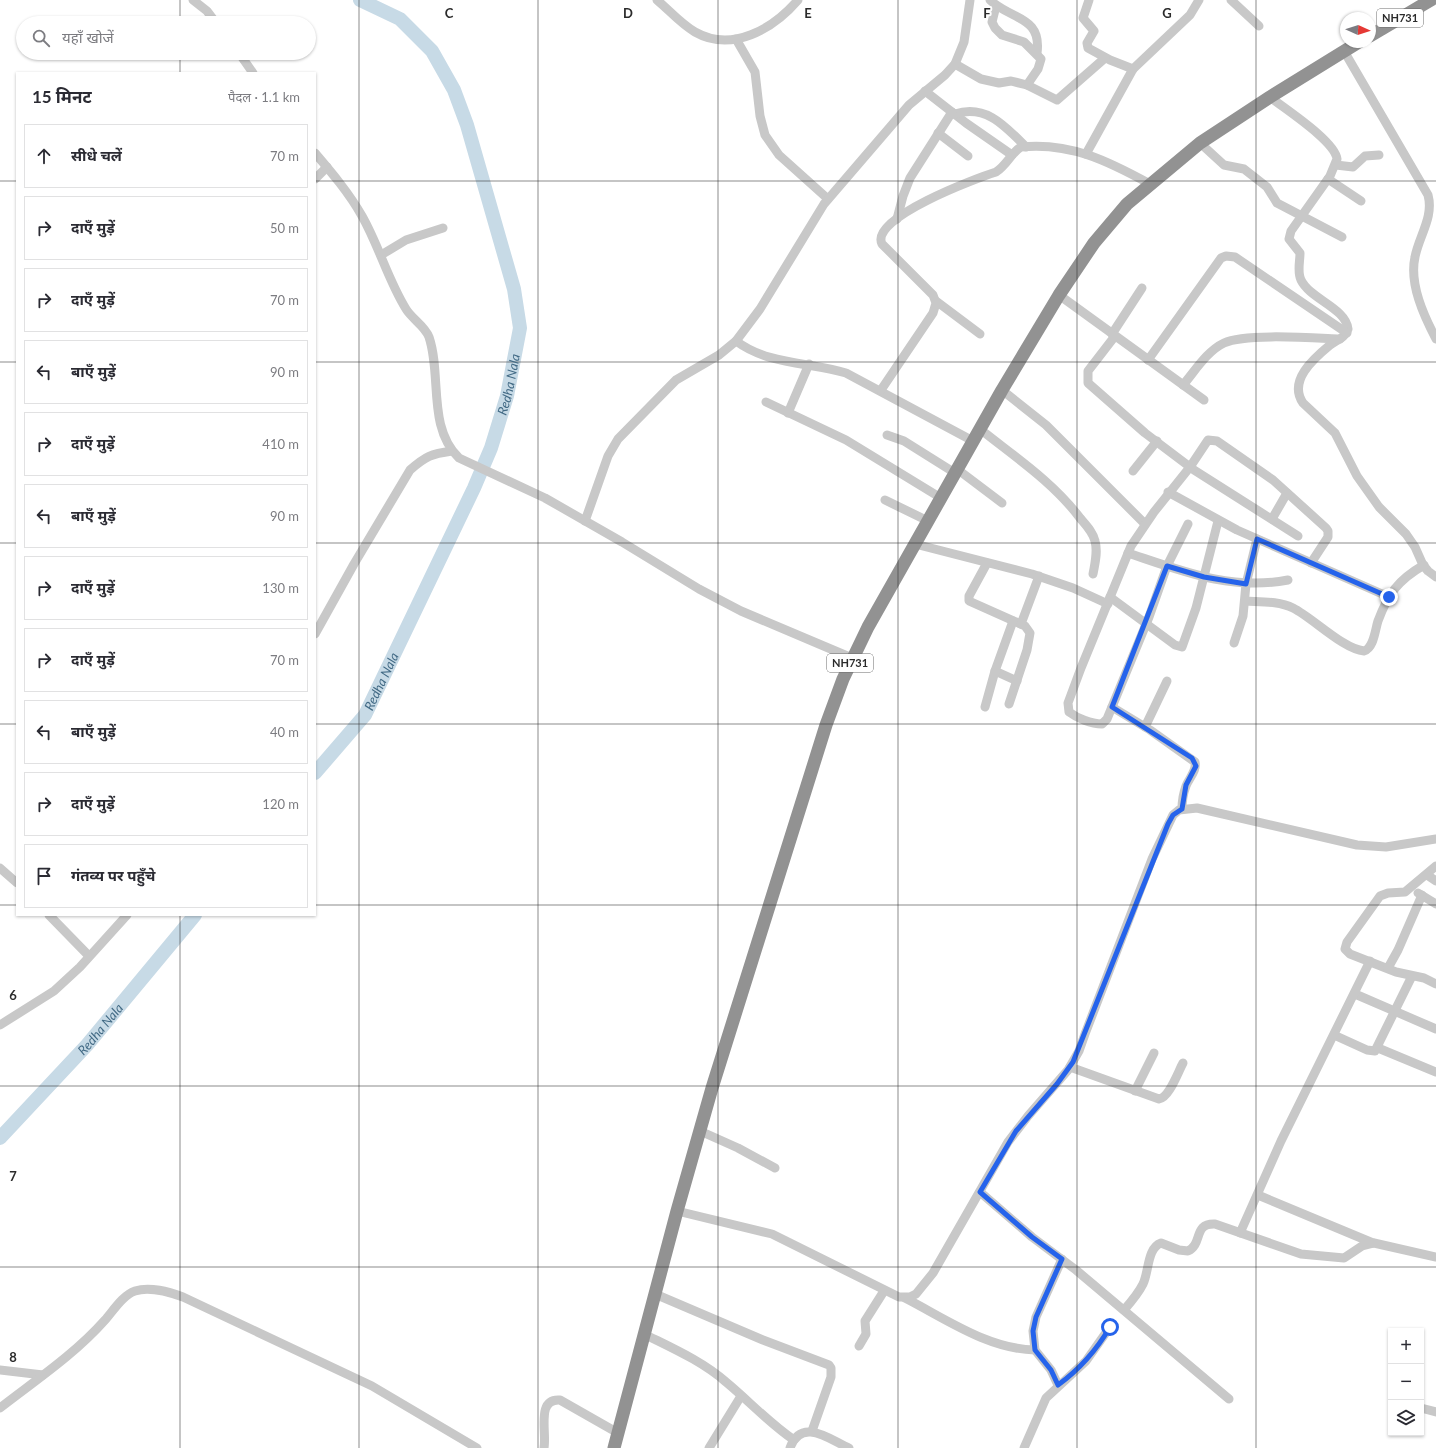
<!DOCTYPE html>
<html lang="hi">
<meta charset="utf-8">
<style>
:root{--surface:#fff;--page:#f7f7f7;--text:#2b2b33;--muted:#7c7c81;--line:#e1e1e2}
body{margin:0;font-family:Lato,"Noto Sans Devanagari",sans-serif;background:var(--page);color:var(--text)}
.controls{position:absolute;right:12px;bottom:12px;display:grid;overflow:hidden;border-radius:0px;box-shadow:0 1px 3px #0004}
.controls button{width:36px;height:36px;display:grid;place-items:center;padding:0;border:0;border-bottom:1px solid var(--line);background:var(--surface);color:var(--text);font:20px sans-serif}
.compass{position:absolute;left:1340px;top:12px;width:36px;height:36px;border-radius:50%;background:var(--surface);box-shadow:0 1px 3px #0004;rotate:93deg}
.stop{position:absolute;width:12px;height:12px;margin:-9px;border:3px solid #2563eb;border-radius:50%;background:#fff}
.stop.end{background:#2563eb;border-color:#fff;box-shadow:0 1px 4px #0008}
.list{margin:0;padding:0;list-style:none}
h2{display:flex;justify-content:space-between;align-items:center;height:52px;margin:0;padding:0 16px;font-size:17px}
h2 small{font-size:13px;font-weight:400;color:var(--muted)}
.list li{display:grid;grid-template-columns:26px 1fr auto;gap:12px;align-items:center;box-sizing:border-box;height:64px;margin:0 8px 8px;padding:0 8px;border:1px solid var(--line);border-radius:0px}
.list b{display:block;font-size:15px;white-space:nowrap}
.list em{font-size:13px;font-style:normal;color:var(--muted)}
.icon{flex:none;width:22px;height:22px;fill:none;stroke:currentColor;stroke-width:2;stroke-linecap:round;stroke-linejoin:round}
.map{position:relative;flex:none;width:1436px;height:1448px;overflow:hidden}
.search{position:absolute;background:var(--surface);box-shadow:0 1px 3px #0004;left:16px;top:16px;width:300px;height:44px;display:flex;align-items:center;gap:10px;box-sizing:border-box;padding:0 14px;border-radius:22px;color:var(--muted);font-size:15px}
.panel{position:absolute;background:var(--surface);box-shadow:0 1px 3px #0004;left:16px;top:72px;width:300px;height:844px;border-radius:0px}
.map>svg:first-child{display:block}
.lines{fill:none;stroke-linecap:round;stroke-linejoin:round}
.river{stroke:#c7dae6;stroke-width:14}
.minor{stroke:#c8c8c8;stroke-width:9}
.highway{stroke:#929292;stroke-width:13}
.route{stroke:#2563eb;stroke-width:5}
.grid{fill:none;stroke:#2b2b2b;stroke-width:1;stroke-opacity:0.55}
.labels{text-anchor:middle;stroke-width:4;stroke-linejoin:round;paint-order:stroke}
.shield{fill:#fff;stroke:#6b6b6b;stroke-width:1}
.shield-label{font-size:11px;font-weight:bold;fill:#2b2b2b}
.water-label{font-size:13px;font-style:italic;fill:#426a85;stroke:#fff}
.grid-label{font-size:13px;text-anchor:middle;font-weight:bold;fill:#2b2b2b;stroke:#fff;stroke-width:4;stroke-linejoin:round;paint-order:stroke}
</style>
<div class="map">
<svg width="1436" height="1448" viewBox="0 0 1436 1448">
<rect width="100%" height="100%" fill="#fff"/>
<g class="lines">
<g class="river">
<path id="s1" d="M315,773L365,715L474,488L491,448L507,396L520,328L514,289L467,125L454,90L432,51L400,19L360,0"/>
<path id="s2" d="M0,1138L87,1045L195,915"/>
</g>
<g class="minor">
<polyline points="193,0 207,11 216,23"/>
<path d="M657,0C669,10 681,24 695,32C732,53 773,29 798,0"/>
<path d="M990,0C1011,20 1042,16 1037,53"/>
<polyline points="1089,0 1083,18 1094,31 1087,43 1088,48 1110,60 1133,69"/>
<polyline points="1231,0 1259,26"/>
<polyline points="996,6 992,22 995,28 1002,35 1024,42 1041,59 1038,69 1027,85"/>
<polyline points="736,39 755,72 760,116 765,135 779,155 828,199"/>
<path d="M1344,51L1428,195C1434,217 1419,236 1415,257C1409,284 1424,316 1436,339"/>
<polyline points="239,53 253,73"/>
<polyline points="955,64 981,79 999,83 1011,81 1027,85 1057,100 1105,58"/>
<polyline points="925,91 966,123 1012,155"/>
<path d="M1270,97C1285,109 1335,141 1337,159L1330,176L1291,231L1289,239L1300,253C1300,262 1297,272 1301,280C1310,299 1346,308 1348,329C1345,338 1337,340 1330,345C1313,359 1288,381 1303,403L1335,433L1357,476L1379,507L1406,534L1415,547L1423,565L1428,571L1436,577"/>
<path d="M955,114C986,104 1005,126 1026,147"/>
<polyline points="938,133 968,156"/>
<polyline points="1200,143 1224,165 1244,169 1267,187 1277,203 1342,237"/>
<path d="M315,153C332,173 349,193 362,216C379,246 388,280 406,309C412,319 425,326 429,337C442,376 427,427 459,458L545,498L622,542L699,589L741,611L852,658"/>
<polyline points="1086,154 1133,69 1190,15 1199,0"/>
<polyline points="1336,165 1353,167 1365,156 1379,155"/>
<polyline points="315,179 327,167"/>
<polyline points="1328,179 1361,201"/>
<polyline points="897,219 903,196 910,178 952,112"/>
<polyline points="381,255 406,240 443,228"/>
<polyline points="1059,295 1204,400"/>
<polyline points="936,301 980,334"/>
<polyline points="1112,334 1142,288"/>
<polyline points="1115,336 1088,371 1088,383 1145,433 1194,470 1298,536"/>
<path d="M736,341C768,365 809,362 846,373L973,441"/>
<polyline points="1148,360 1221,258 1226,256 1235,257 1347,333"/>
<path d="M1183,385C1195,371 1207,351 1224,343C1245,333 1314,338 1340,339"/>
<path d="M881,390L933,313L936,303L933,295L882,244C869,218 977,178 996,172C1007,165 1011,153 1021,147C1070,142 1108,161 1150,184"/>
<polyline points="1002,390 1046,425 1145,524"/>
<polyline points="766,402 846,440 941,498"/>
<polyline points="788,413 809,364"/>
<path d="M980,429C1015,457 1053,482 1080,518C1086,525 1093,532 1095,541C1098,552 1095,563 1093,574"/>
<polyline points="887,435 904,441 955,473"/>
<polyline points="957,469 1002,503"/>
<polyline points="1133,471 1157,441"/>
<polyline points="1168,492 1237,530 1389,597"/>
<polyline points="885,500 928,521"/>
<polyline points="1272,519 1287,493"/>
<polyline points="585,521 608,456 618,439 676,380 719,355 736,341 760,309 824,204 909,105 945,75 955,64 964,42 970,0"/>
<path d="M1188,524L1167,566L1149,617L1107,719L1102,724C1091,724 1077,718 1069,712L1068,703L1081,668L1131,546L1154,512L1190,467L1208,440L1217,441L1273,480L1326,528L1328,531V537L1311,563"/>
<polyline points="915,544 1032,574 1073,588 1108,604"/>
<path d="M1128,553C1182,571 1231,591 1288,580"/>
<polyline points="987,563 969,596 969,601 1025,626 1030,633 1027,650 1009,704"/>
<polyline points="1110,597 1175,645 1182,647 1196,608 1218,521"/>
<path d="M1245,601C1260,602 1279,601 1293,608C1313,618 1343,649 1364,651C1374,648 1375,630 1378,621C1388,594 1398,580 1424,565"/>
<polyline points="1021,624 1039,576"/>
<path d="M315,634L354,564L410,470C426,456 431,454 452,451"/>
<polyline points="1234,643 1243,616 1246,584 1257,539"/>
<polyline points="995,671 1017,681"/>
<polyline points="985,707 995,671 1013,621"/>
<path d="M1112,707L1150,730L1195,762C1197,771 1189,778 1186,786C1183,794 1182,801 1182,809"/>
<polyline points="1145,727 1167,681"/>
<polyline points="1436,866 1405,892 1388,893 1380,896 1347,942 1345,949 1350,954 1396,972 1424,978 1436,984"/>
<polyline points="0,868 17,883"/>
<polyline points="1427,875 1436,881"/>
<polyline points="1418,893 1436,904"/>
<polyline points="49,915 89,956"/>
<polyline points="1388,968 1398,950 1422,895"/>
<polyline points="1355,994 1436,1029"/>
<polyline points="0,1025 54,991 80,967 127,915"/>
<polyline points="1334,1035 1367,1050 1375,1051 1412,976"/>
<polyline points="1378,1048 1436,1072"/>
<path d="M1070,1067L1159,1099C1169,1098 1178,1072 1183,1063"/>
<polyline points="1135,1091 1154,1053"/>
<polyline points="700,1131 738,1148 775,1168"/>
<polyline points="980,1192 1032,1237 1076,1270 1229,1399"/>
<polyline points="1258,1195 1373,1243"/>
<polyline points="677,1211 772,1234 899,1297 910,1297 916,1294 933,1273 1008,1142 1028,1116 1068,1070 1079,1051 1085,1034 1152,859 1173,815 1179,810 1197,808 1357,845 1386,847 1436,839"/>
<polyline points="1240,1233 1281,1141 1370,961"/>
<polyline points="655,1294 763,1340 829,1365 831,1368 831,1377 812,1431"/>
<path d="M905,1298C946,1319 988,1349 1035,1350"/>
<path d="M1124,1310C1131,1302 1138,1294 1143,1284C1149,1272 1147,1248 1161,1243L1179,1250L1188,1251C1203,1244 1193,1223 1215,1224L1301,1254L1344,1258L1362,1246L1374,1243L1436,1257"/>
<path d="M644,1334C672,1348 702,1361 726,1382C749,1401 769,1423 794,1440"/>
<polyline points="859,1346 866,1334 865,1321 884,1291"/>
<polyline points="0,1370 43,1375"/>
<polyline points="1058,1385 1051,1370 1035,1350 1033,1331 1036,1317 1062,1259"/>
<path d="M0,1408C36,1380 75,1354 105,1320C113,1311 123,1295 135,1291C150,1286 169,1292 183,1297L372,1386L477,1448"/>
<polyline points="1421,1408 1436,1412"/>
<path d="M544,1448C547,1432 536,1398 560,1400L618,1433"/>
<polyline points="709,1448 741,1396"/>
<path d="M790,1448C801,1417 829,1439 849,1448"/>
<polyline points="1024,1448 1046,1398 1086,1361 1110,1327"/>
</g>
<g class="highway">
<polyline points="1370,36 1431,0"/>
<polyline points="614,1448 677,1211 712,1088 826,725 843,679 868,627 1002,390 1059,295 1094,243 1127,204 1200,143 1270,97 1359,42"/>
</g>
</g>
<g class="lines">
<path class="route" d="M1110,1327C1096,1351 1080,1369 1058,1385L1051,1370L1035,1350L1033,1331L1036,1317L1062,1259L1032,1237L980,1192L1016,1131L1057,1084L1073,1062L1168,824L1173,815L1182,809L1186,785L1196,766L1192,758L1112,707L1167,566L1204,577L1246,584L1257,539L1389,597"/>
</g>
<path class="grid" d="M180,0V23M359,0V1448M538,0V1448M718,0V1448M898,0V1448M1077,0V1448M1256,0V1448M180,53V73M0,181H17M315,181H1436M0,362H17M315,362H1436M0,543H17M315,543H1436M0,724H17M315,724H1436M0,905H17M315,905H1436M180,915V1448M0,1086H1436M0,1267H1436"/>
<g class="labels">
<g class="shield">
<rect x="1377" y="9" width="46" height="18" rx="3"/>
<rect x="827" y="654" width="46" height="18" rx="3"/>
</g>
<g class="shield-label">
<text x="1400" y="22">NH731</text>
<text x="850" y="667">NH731</text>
</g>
<g class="water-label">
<text dy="5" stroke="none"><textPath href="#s1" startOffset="438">Redha Nala</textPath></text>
<text dy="5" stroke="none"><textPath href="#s1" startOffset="114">Redha Nala</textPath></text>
<text dy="5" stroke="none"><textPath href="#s2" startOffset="148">Redha Nala</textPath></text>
</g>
</g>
<g class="grid-label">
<text x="449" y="18">C</text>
<text x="628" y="18">D</text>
<text x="808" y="18">E</text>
<text x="987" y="18">F</text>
<text x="1167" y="18">G</text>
<text x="13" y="1000">6</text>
<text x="13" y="1181">7</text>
<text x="13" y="1362">8</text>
</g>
</svg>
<div class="controls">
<button>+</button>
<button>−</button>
<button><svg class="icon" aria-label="layers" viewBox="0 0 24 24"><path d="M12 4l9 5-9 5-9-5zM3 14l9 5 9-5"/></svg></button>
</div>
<svg class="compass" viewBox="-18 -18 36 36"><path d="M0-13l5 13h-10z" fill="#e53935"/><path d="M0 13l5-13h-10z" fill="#7c7c81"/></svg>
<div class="stop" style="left:1110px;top:1327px"></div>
<div class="stop end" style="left:1389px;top:597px"></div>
<div class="search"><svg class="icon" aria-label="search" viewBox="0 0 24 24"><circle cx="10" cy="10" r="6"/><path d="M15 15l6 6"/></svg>यहाँ खोजें</div>
<section class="panel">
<h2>15 मिनट<small>पैदल · 1.1 km</small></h2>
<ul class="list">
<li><svg class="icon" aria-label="ahead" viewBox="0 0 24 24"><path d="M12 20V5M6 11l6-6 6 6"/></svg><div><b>सीधे चलें</b></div><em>70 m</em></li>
<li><svg class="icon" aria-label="right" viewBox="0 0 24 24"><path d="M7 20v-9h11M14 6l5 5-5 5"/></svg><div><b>दाएँ मुड़ें</b></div><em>50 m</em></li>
<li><svg class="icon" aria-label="right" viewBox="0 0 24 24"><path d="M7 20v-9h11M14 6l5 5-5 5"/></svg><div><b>दाएँ मुड़ें</b></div><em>70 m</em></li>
<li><svg class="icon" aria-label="left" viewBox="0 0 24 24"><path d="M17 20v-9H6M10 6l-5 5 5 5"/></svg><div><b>बाएँ मुड़ें</b></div><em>90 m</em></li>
<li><svg class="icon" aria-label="right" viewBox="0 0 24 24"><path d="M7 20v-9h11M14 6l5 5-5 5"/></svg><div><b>दाएँ मुड़ें</b></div><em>410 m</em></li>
<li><svg class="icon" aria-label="left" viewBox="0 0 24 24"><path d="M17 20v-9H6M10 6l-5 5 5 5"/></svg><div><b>बाएँ मुड़ें</b></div><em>90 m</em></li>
<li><svg class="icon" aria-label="right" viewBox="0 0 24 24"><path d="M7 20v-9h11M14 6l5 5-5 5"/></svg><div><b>दाएँ मुड़ें</b></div><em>130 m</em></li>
<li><svg class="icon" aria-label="right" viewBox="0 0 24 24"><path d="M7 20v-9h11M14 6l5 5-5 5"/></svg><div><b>दाएँ मुड़ें</b></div><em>70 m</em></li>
<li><svg class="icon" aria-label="left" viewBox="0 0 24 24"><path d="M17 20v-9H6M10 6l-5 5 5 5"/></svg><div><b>बाएँ मुड़ें</b></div><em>40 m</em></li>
<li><svg class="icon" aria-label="right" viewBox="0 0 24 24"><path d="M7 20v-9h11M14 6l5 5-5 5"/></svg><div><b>दाएँ मुड़ें</b></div><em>120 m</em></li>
<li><svg class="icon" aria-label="arrive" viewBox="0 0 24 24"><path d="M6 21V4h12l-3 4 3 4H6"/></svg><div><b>गंतव्य पर पहुँचे</b></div></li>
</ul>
</section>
</div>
